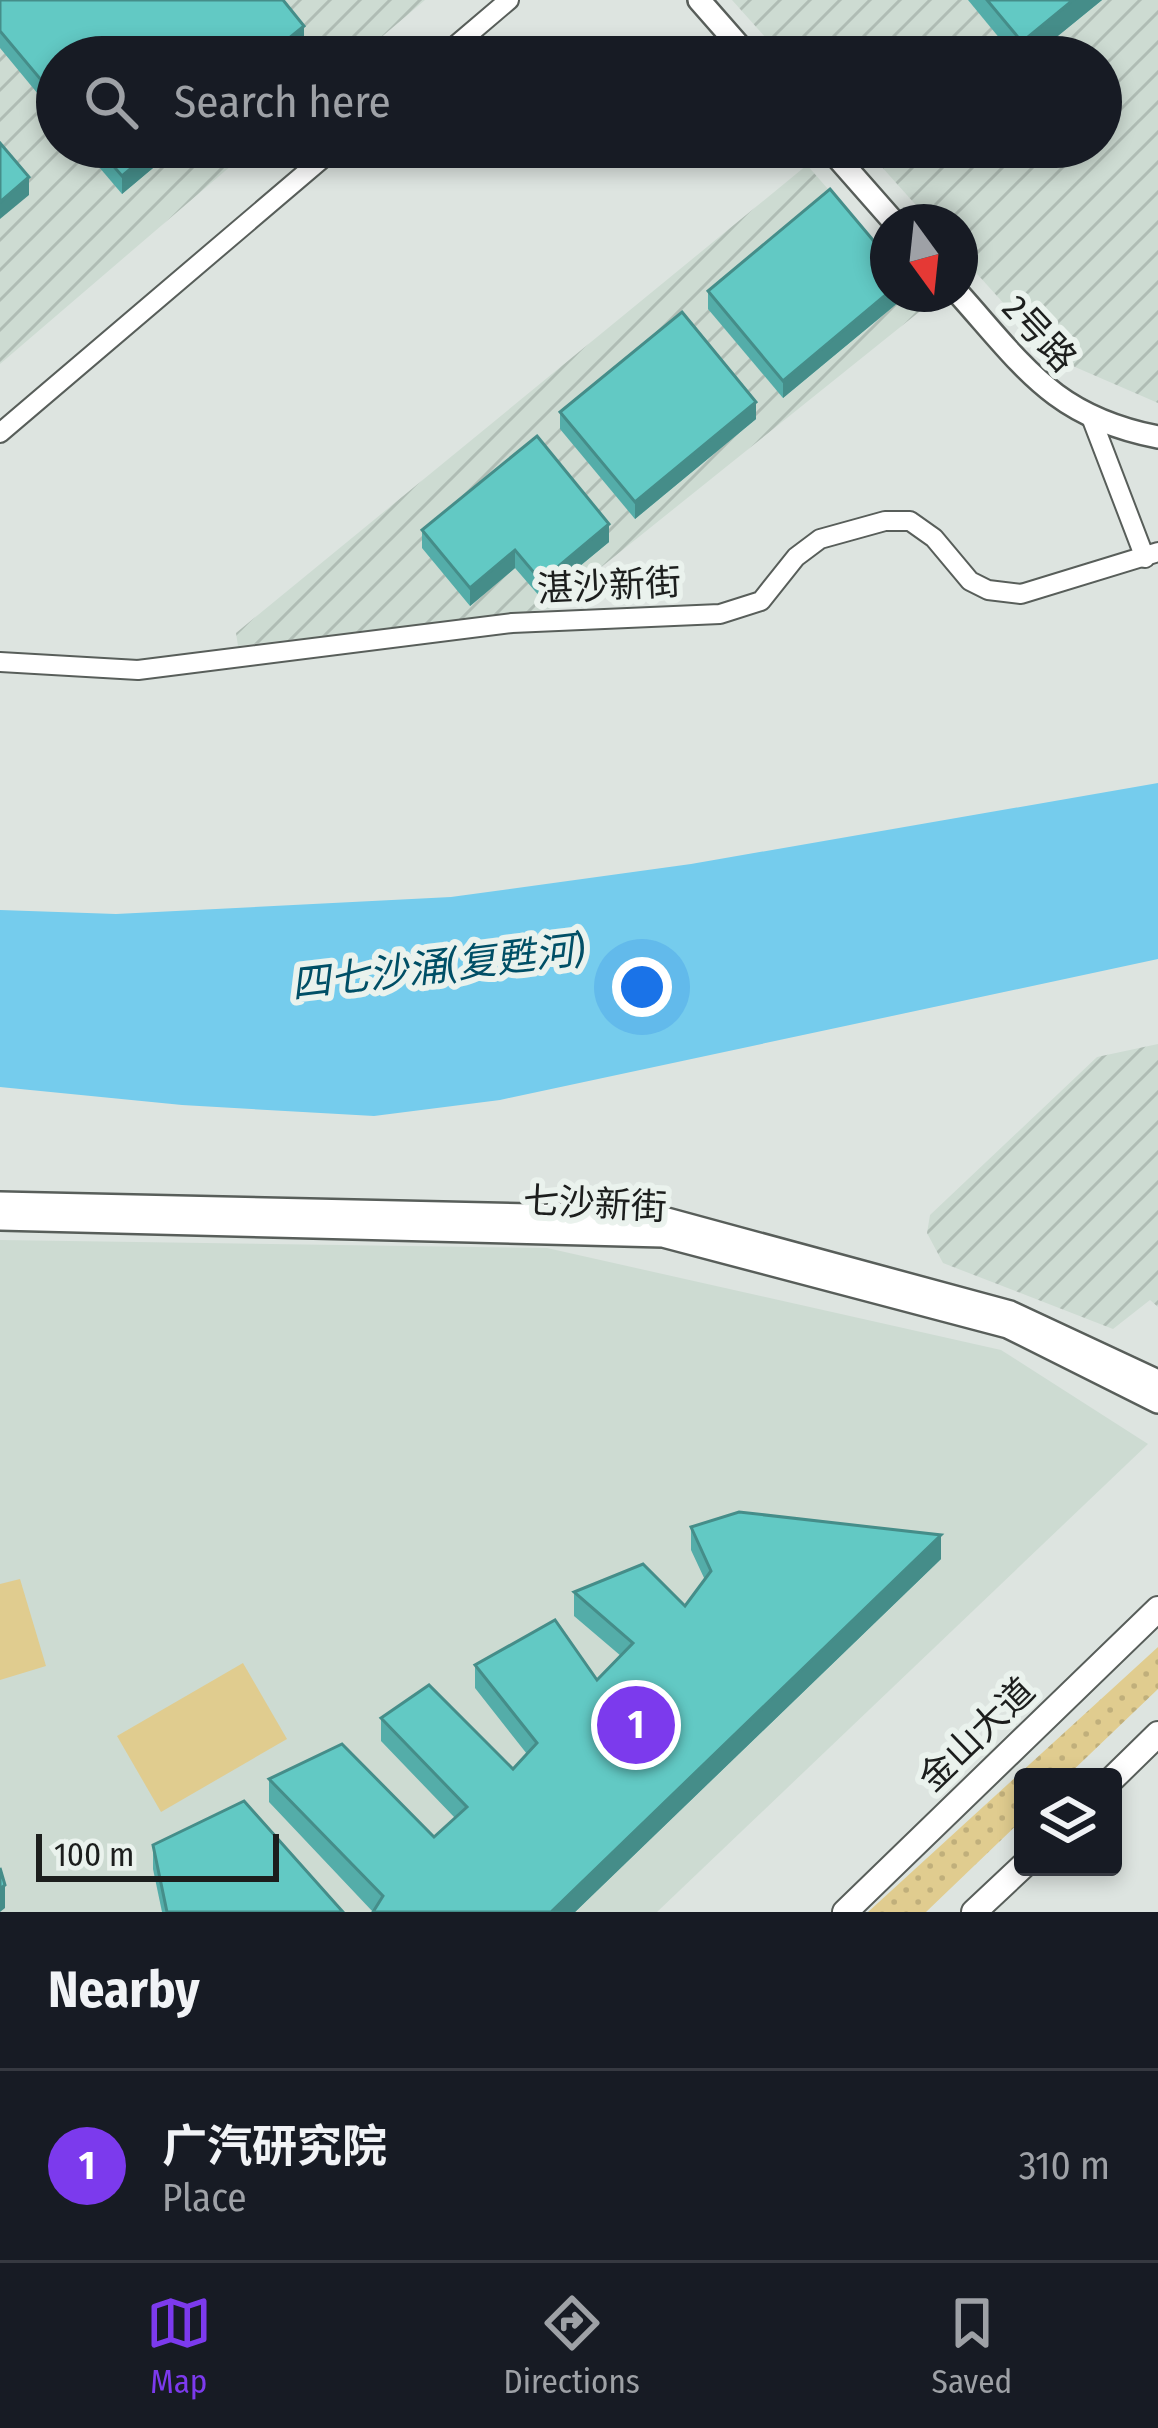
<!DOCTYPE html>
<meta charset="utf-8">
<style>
:root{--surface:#171b24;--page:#20242c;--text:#f1f3f6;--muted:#9ea1a6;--line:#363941;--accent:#7c3aed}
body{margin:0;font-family:"Fira Sans Condensed","Noto Sans SC",sans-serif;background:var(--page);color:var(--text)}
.controls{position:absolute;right:36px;bottom:36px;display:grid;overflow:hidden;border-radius:12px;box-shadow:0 6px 18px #0003}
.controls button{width:108px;height:108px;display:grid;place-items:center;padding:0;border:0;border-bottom:3px solid var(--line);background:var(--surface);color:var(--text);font:60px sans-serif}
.compass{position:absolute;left:870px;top:204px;width:108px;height:108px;border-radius:50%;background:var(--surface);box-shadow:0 6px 18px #0003;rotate:165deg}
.scale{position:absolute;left:36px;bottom:30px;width:243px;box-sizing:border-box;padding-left:12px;border:6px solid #1c1e1d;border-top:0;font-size:33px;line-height:42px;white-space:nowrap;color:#1c1e1d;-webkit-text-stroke:9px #eaf2ed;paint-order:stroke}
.you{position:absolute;left:642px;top:987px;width:42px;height:42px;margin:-30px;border:9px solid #fff;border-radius:50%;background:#1a73e8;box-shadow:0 0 0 18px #1a73e833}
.badge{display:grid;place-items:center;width:78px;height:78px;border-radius:50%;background:var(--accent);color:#fff;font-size:39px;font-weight:700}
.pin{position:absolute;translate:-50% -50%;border:6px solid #fff;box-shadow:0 3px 12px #0006}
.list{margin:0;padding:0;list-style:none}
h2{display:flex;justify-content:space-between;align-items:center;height:156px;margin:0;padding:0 48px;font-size:51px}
h2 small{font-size:39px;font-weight:400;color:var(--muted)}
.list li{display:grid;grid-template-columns:78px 1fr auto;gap:36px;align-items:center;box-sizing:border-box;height:192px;padding:0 48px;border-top:3px solid var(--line)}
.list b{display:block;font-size:45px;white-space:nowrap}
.list p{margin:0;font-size:39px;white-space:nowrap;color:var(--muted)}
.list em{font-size:39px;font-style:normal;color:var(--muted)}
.icon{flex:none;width:66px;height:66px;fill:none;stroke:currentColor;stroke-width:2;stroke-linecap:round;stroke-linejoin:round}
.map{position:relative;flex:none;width:1158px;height:1912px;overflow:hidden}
.search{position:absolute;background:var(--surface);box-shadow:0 6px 18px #0003;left:36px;right:36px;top:36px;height:132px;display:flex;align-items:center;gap:30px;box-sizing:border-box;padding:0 42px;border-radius:66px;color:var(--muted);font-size:45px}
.sheet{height:348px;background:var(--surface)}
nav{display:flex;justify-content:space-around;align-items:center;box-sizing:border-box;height:168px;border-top:3px solid var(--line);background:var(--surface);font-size:33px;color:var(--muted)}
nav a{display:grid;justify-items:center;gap:6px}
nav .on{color:var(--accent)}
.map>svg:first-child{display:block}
.built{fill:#cddbd2}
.industrial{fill:url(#industrial-furrows)}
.grass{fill:url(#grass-dots)}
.pitch{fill:#e0cc8f}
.water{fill:#75cced}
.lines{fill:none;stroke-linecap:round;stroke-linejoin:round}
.minor-casing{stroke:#585e5a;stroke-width:22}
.tertiary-casing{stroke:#585e5a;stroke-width:26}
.secondary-casing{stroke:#585e5a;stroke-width:28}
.minor{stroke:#fff;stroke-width:18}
.tertiary{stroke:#fff;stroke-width:21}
.secondary{stroke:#fff;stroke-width:24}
.wall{fill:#54ada9}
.shaded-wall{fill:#458d89}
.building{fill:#62c9c4;stroke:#458d89;stroke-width:3}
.labels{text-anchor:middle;stroke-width:12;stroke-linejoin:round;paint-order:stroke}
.street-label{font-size:36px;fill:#1c1e1d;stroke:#eaf2ed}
.water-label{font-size:39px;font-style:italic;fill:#004f66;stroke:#eaf2ed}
</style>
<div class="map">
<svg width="1158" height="1912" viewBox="0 0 1158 1912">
<defs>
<pattern id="industrial-furrows" width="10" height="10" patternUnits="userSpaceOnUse" patternTransform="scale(3)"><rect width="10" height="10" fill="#cddbd2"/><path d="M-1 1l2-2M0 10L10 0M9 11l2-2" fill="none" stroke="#afbcb4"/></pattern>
<pattern id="grass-dots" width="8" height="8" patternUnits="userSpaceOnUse" patternTransform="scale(3)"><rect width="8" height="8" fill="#e0cc8f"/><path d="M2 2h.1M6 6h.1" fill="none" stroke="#c0af7b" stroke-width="1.8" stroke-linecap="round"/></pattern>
</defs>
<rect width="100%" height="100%" fill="#dde4e0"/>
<polygon class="built" points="0,1240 547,1248 1001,1350 1148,1444 657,1912 0,1912"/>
<g class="industrial">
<polygon points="0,0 425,0 358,57 57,57 57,147 253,147 0,364"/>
<polygon points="732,0 1158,0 1158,403 1052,357 960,255 960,222 931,222 864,147 1101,147 1101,57 783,57"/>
<polygon points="807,165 888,258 888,294 920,294 929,304 549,609 238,646 236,633"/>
<polygon points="1158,1044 1158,1307 1150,1300 1113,1329 943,1263 927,1233 930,1215 1097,1057"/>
</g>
<polygon class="grass" points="1158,1647 1158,1689 1066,1777 1023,1777 1023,1819 926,1912 868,1912"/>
<g class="pitch">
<polygon points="20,1579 46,1666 0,1680 0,1584"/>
<polygon points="243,1663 287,1739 161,1812 117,1736"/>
</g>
<polygon class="water" points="1158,783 1158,959 500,1100 374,1116 182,1105 0,1087 0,910 116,914 451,897 691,864"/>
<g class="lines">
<g class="minor-casing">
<g id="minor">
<polyline points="442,57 509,0"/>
<polyline points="1091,417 1145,558"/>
<polyline points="0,433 336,147"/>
<polyline points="0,662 138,670 512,623 720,614 761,601 796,557 820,539 885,521 910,521 934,538 970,581 988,590 1021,594 1158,552"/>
</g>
</g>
<g class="tertiary-casing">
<g id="tertiary">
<polyline points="699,0 749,57"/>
<polyline points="828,147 894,222"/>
<path d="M959,294C1025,368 1055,417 1158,437"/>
<polyline points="0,1203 663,1218 1010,1312 1158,1381"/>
<polyline points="0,1219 663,1236 1008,1327 1158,1402"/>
</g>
</g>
<g class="secondary-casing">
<g id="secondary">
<polyline points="1113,1778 1158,1734"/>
<polyline points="845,1912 1158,1609"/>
<polyline points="974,1912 1023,1866"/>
</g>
</g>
<use href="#minor" class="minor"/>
<use href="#tertiary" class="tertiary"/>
<use href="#secondary" class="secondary"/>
</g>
<g class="wall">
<polygon points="0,0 304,43 57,57 57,117 0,48"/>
<polygon points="968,0 1102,0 1032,57 1015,57"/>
<polygon points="82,147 178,147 122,194"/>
<polygon points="708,291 906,294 906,296 783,398 708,309"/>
<polygon points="560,412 756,419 635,519 560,429"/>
<polygon points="422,530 609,542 541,598 515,568 470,606 422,548"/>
<polygon points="691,1527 941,1559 575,1912 373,1912 269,1802 269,1779 434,1837 455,1818 381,1741 381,1718 513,1769 527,1754 475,1688 475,1665 597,1680 621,1656 574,1616 574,1592 685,1606 705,1580 691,1550"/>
<polygon points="153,1845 343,1912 162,1912 153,1869"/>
</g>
<g class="shaded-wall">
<polygon points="1073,0 1102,0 1032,57 1022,57 1022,42"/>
<polygon points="304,26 304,43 287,57 266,57"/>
<polygon points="157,147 178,147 122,194 122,176"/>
<polygon points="29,177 29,195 0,219 0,202"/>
<polygon points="888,293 906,294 906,296 783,398 783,381"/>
<polygon points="756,402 756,419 635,519 635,502"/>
<polygon points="609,524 609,542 541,598 541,581"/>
<polygon points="515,550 515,568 470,606 470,588"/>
<polygon points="941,1535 941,1559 575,1912 551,1912"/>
<polygon points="5,1885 5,1908 0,1912 0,1889"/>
</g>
<g class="building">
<polygon points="0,0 283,0 304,26 266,57 57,57 57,99 0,31"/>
<polygon points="987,0 1073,0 1022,42"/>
<polygon points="0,143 29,177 0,202"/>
<polygon points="97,147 157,147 122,176"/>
<polygon points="830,189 888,258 888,293 783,381 708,291"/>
<polygon points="682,312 756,402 635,502 560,412"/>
<polygon points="537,436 609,524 541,581 515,550 470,588 422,530"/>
<polygon points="739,1512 941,1535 551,1912 373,1912 383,1896 269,1779 342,1744 434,1837 467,1807 381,1718 429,1685 513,1769 537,1743 475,1665 555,1620 597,1680 633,1643 574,1592 643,1564 685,1606 711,1571 691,1527"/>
<polygon points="244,1801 343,1912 167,1912 153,1845"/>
<polygon points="0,1868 5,1885 0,1889"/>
</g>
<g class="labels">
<g class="street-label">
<text transform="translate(1040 333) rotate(47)" y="13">2号路</text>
<text transform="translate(609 585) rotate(-3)" y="13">湛沙新街</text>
<text transform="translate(595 1203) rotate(3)" y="13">七沙新街</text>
<text transform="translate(976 1734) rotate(-44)" y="13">金山大道</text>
</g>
<g class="water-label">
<text transform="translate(438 966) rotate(-7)" y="14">四七沙涌(复甦河)</text>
</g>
</g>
</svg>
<div class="controls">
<button><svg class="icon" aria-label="layers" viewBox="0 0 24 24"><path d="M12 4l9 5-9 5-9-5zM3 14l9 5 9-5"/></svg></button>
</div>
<svg class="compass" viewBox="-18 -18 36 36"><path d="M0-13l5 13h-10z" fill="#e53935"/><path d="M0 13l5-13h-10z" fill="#9ea1a6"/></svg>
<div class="scale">100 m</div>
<div class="you"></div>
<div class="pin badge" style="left:636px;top:1725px">1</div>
<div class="search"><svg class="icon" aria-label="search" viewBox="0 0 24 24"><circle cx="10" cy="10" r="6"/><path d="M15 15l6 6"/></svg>Search here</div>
</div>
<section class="sheet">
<h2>Nearby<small></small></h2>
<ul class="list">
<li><span class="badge">1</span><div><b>广汽研究院</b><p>Place</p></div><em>310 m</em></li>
</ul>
</section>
<nav>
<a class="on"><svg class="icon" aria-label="map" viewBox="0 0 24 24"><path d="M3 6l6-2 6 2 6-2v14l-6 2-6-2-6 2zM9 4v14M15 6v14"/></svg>Map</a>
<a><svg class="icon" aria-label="directions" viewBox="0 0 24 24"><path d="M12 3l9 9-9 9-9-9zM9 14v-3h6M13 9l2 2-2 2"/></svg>Directions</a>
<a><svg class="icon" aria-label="saved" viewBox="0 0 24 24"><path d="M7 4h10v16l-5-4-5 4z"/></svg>Saved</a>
</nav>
